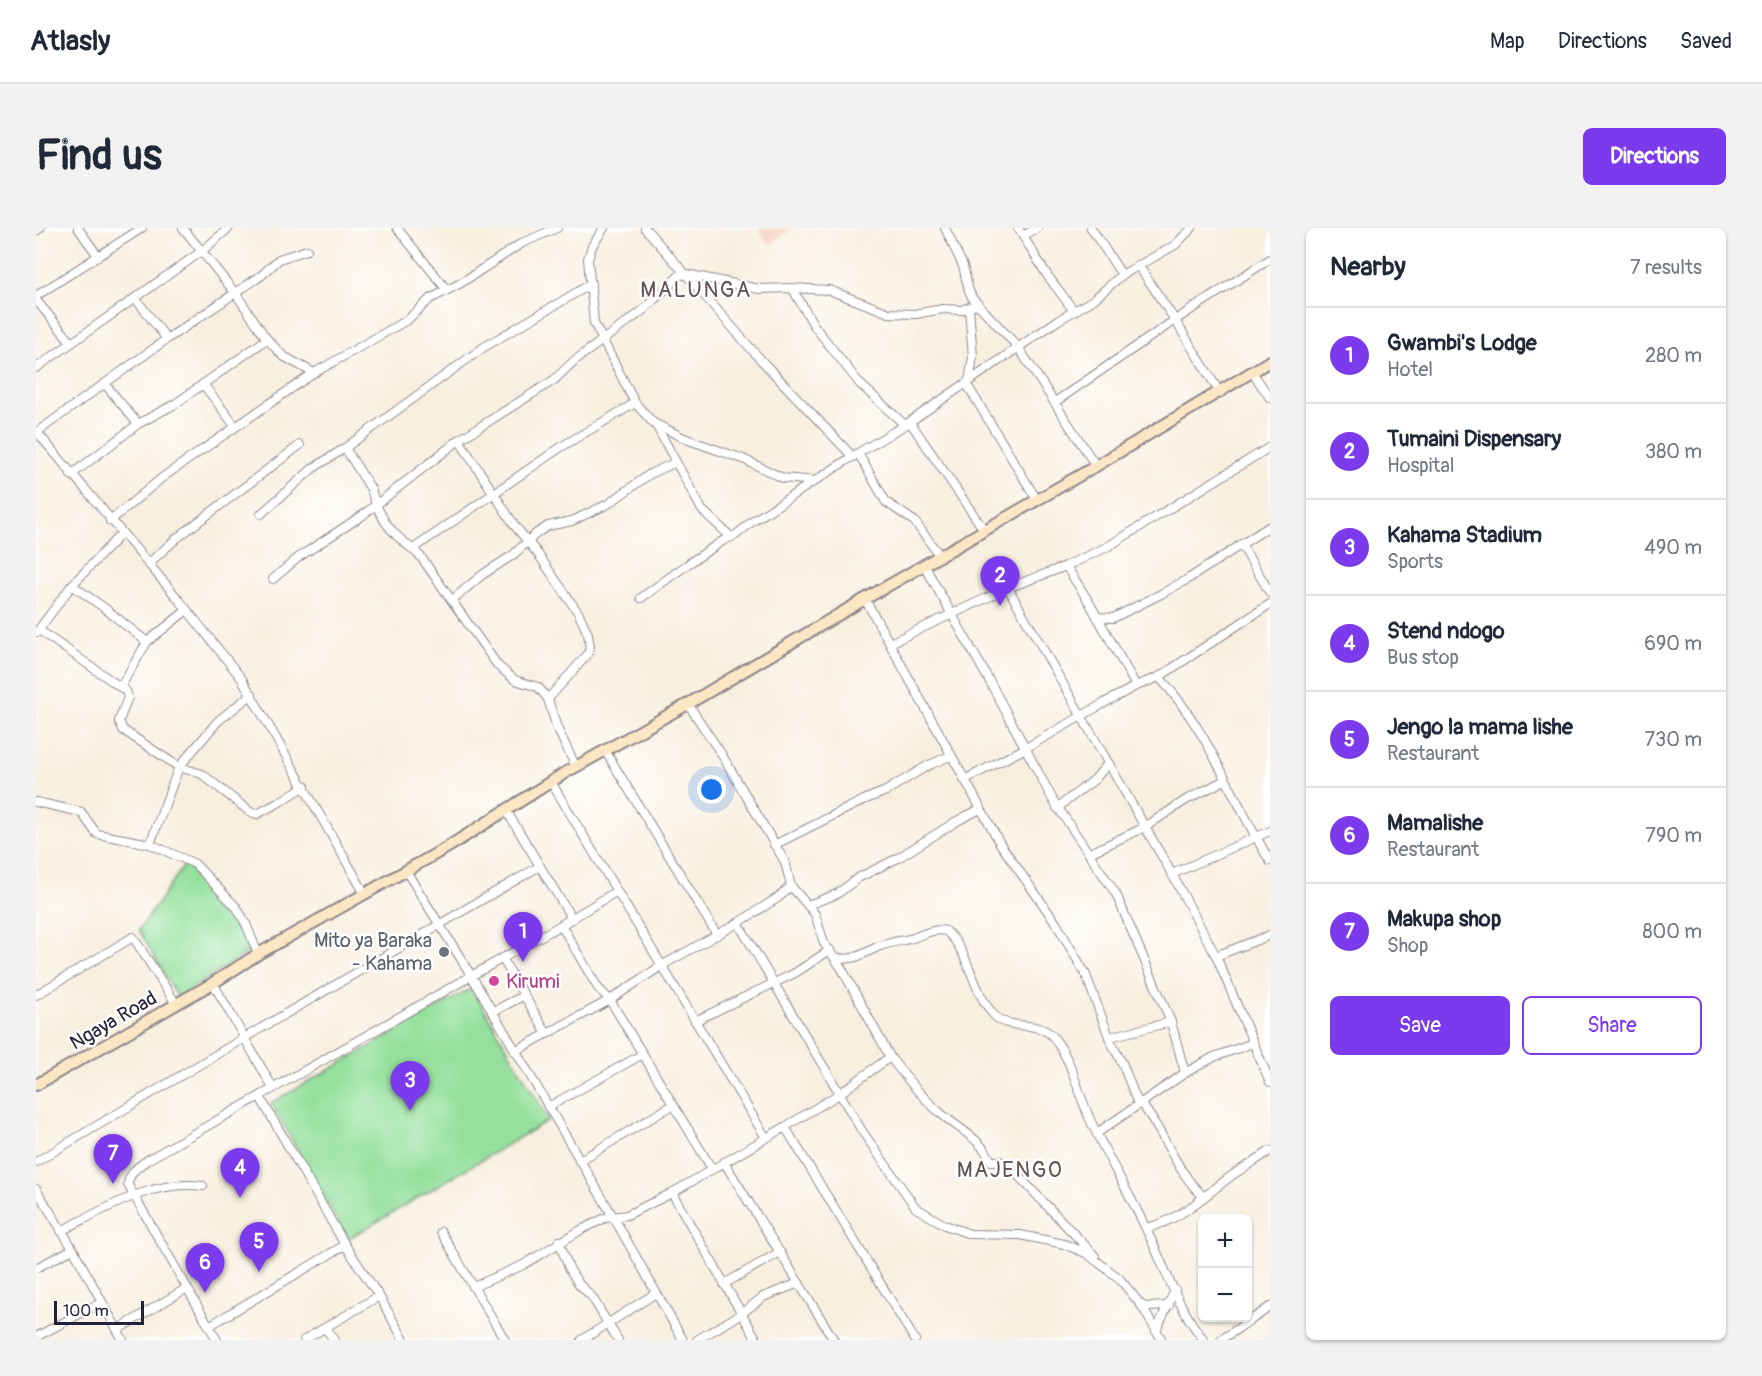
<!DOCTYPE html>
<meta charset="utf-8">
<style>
:root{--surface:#fff;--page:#f2f2f3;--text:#1f2937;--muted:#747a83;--line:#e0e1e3;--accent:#7c3aed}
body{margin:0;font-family:Pangolin,sans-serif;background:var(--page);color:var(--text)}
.controls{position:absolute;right:18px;bottom:18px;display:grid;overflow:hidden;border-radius:9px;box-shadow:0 2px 4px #0004}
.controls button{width:54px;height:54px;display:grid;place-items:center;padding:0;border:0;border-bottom:2px solid var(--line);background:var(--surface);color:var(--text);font:30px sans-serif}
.scale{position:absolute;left:18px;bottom:15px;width:90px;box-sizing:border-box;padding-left:6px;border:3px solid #22223b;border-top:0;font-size:16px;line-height:21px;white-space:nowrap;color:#22223b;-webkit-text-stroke:4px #fff;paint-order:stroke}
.you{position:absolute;left:676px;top:562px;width:21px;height:21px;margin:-15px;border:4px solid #fff;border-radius:50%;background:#1a73e8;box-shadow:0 0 0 9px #1a73e833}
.badge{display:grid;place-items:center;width:39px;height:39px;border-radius:50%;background:var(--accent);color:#fff;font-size:20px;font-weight:700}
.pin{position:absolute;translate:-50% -50px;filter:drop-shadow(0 2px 3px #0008)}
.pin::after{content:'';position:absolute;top:32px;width:21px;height:18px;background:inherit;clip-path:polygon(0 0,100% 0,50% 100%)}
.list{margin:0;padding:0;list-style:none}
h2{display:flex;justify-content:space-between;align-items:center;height:78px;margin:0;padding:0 24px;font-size:26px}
h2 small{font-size:20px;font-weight:400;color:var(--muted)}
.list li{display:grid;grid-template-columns:39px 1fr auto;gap:18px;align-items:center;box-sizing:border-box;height:96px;padding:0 24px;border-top:2px solid var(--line)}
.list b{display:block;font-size:22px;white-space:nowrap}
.list p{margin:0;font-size:20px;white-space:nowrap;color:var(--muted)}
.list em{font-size:20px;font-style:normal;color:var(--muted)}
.actions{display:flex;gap:12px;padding:18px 24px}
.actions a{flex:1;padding:14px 0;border:2px solid var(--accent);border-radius:9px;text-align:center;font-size:21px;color:var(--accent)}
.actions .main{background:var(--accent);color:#fff}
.map{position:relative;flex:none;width:1234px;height:1112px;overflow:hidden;border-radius:9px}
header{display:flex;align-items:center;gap:36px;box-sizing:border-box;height:84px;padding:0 30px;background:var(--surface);border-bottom:2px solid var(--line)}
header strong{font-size:28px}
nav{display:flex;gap:33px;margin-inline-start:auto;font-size:21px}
.intro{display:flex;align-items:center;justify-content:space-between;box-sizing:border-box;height:144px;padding:0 36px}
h1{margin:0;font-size:42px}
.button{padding:15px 27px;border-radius:9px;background:var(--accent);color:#fff;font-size:21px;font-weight:700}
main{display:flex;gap:36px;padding:0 36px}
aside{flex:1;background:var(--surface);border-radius:9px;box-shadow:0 2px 4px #0004}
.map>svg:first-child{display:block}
.built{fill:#f6d2c3}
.green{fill:#94e09c;stroke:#5b816c;stroke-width:1.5}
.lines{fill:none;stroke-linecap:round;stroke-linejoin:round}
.street-casing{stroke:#8d888d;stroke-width:10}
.secondary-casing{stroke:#8d888d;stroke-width:14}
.street{stroke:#fff;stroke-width:8}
.secondary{stroke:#fce6c4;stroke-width:10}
.worship-dot{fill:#6b7280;stroke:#fff;stroke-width:2}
.hotel-dot{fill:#d1479c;stroke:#fff;stroke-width:2}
.labels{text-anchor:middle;stroke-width:5;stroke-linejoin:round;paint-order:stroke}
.worship-label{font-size:20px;fill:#5b616d;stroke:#fff;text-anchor:end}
.hotel-label{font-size:20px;fill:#b23c85;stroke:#fff;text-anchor:start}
.street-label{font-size:20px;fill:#22223b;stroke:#fff}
.quarter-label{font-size:22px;letter-spacing:1.5px;fill:#655354;stroke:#fff}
</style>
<header>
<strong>Atlasly</strong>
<nav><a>Map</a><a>Directions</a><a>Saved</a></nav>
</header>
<div class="intro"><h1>Find us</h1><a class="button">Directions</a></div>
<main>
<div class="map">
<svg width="1234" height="1112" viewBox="0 0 1234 1112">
<rect width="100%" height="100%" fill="#fff"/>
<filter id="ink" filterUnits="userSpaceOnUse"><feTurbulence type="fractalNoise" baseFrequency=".0167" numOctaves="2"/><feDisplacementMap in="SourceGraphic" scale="12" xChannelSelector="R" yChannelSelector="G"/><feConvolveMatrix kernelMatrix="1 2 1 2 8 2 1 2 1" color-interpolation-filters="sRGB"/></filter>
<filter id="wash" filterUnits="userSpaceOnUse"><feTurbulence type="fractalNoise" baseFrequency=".008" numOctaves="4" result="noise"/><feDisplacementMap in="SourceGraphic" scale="24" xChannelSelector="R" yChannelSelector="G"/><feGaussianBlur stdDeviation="1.35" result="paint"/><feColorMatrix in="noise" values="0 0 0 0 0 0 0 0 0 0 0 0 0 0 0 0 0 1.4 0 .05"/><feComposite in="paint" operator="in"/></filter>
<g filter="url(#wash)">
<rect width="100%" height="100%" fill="#f8efdf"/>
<polygon class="built" points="722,0 757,0 734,17"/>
<g class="green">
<polygon points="149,636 152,637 213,715 212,724 142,770 103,702"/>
<polygon points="436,760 513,892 312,1011 235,875"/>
</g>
</g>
<g filter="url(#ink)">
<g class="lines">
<g class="street-casing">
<g id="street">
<polyline points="42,0 62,28"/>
<polyline points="147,0 200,66 231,111 247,128 278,145"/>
<polyline points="361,0 411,62"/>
<polyline points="568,0 556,18 552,31 558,95 599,175 621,199 666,282 695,309"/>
<polyline points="609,0 725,132 817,229"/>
<polyline points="909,0 927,38 933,63 937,71 982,119 1060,238"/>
<polyline points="982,0 1011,47 1038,83"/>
<polyline points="1055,0 1086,47"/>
<polyline points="0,3 4,0"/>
<polyline points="987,8 1001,0"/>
<polyline points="1102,37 1139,92 1184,165"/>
<polyline points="756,60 779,99 824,156 869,197"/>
<polyline points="0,68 106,0"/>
<polyline points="99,70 131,111"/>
<polyline points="0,72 35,114"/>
<polyline points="933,80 937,129 933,153"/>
<polyline points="0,140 166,23 193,0"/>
<polyline points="1216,144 1234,170"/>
<polyline points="930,155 1001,272"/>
<polyline points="69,156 102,196"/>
<polyline points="167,156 199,198"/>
<polyline points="1019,174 1139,92 1234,31"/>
<polyline points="874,194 948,302"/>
<polyline points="620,196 650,211 707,231 747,250 779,253"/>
<polyline points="0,203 144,373 206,451 329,666"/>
<polyline points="1,204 131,111 226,47 243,31 271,22"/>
<polyline points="423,212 479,298 502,326 543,386 552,406 554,419 552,426 512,471"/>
<polyline points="309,220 335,261 340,277 349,294 360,307 385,329 462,438 479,452 502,459 512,471 521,500 540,539"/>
<polyline points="822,225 850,274 878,293 904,328"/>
<polyline points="35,247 102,196 139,176 231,111"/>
<polyline points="225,286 276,241 309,220 448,119 555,56"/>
<polyline points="74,293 127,249 278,145 371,92 394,71 425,55 486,15 521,0"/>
<polyline points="1205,316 1234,365"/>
<polyline points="377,321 525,219 599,175"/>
<polyline points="112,336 141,310 264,217"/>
<polyline points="888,337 954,454 1017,572 1080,666 1135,794 1149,845"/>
<polyline points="1030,338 1053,374 1100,458"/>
<polyline points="237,351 263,329 327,287 423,212 518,152 538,133 605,84 644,47 650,46 723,61 756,60 793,62 853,85 879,86 907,81 925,82 942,76"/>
<polyline points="36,357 67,379 111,414 85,458"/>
<polyline points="972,360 1136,646 1180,728 1234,854"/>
<polyline points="605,370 652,336 688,312 700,307 717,293 822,225 869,197 1021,93 1057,72 1086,47 1139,17 1156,0"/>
<polyline points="829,371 965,617 1020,695 1050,747 1075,814 1087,837 1102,876"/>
<polyline points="416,372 446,347 477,327 501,305 512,298 536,293 572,276 614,246 640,234"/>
<polyline points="1061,389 1077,390 1125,366 1152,351 1234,298"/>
<polyline points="3,402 90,463 92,469 83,493 87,502 143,539 166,546 214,584 221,586 242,575 269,558"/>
<polyline points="1,404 36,357 85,306"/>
<polyline points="111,414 151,382"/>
<polyline points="854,415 972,360 1030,338 1071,319 1234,219"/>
<path d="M1123,449C1173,502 1196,572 1234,633"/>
<polyline points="570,524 681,707"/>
<polyline points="928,552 988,521 1070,474 1100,458 1123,449 1234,376"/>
<polyline points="515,554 730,910"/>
<polyline points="0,574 45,584 61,606 114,616 159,636 201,680 210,696 222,726"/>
<polyline points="1021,580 1059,551 1069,539 1074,537"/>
<polyline points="470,582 536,691"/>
<polyline points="114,616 143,539 182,493 216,466"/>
<polyline points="738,617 830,571 850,563 891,538 914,528"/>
<polyline points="1054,625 1109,599 1150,572 1189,552"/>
<polyline points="370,643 435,747 578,990 647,1112"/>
<polyline points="1136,646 1234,603"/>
<polyline points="772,677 801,666 822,650 862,630 921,593 944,581"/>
<polyline points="702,695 826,903 880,980 909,997 934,1006 984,1007 1028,1016 1050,1025 1083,1050 1105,1077 1112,1079 1133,1078"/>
<polyline points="525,697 562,760 574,772 676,941"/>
<polyline points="1180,728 1234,707"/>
<path d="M799,729C817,735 829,724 844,718C855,714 866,713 877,710C888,706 898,700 910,703C934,724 936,762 957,786C973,805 1003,790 1018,810C1038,836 1040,860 1053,889C1070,928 1093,964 1111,1003C1129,1039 1142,1081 1168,1112"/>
<polyline points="466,730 511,806"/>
<polyline points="177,755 237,860"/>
<polyline points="0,767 97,709 140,776"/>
<polyline points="456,784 487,768"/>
<polyline points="659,793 759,745 794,722"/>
<polyline points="1073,809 1135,794"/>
<polyline points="479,823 574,772 625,738 702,695 743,669 755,658 749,634 686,527 652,476"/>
<path d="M854,829C870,850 888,872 908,888C926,903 945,911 955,933H964L972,937L1059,1028"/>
<polyline points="224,869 309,1017 343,1068 368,1112"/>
<path d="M1104,874C1128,903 1139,943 1168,969"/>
<polyline points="512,879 607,826"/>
<polyline points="749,899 879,1112"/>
<polyline points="1061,905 1149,845 1178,829 1217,815"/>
<polyline points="543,933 637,877"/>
<polyline points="0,934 208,810 504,638"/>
<polyline points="688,934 798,1112"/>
<polyline points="0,961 37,1021 87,1112"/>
<polyline points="636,965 721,1112"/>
<path d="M1110,1000C1144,993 1170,966 1198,946C1210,938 1222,931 1234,923"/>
<path d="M25,1003C69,981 116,951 167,958"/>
<polyline points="405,1004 469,1112"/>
<polyline points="523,1013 533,1040 542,1055 556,1069 582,1112"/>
<polyline points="0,1040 37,1021"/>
<polyline points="688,1056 744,1024"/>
<polyline points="437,1059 487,1037 543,1003 569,990 591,987 636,965 749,899 803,866 854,829 806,741 788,715 779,686 755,658"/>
<polyline points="1105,1077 1126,1112"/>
<polyline points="173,1098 309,1017"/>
<polyline points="289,1100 298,1112"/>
<polyline points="81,1102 151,1060"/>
<polyline points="1120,1103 1139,1062"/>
<polyline points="0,1109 66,1074"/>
<path d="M181,1112L92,957C92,945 104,937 113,931L525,697L581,663"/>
<polyline points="268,1112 343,1068"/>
<polyline points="546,1112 620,1065"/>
<polyline points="661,1112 705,1086 727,1069 763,1055"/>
<polyline points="1185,1112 1234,1079"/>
</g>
</g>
<g class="secondary-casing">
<polyline id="secondary" points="0,857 177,755 222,726 412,619 527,546 652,476 829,371 1060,238 1234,133"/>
</g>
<use href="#street" class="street"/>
<use href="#secondary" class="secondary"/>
</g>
</g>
<circle class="worship-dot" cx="408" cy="724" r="6"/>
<circle class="hotel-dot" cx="458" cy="753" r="6"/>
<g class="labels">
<g class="worship-label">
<text x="396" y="719">Mito ya Baraka<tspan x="396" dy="23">- Kahama</tspan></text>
</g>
<g class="hotel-label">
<text x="470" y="760">Kirumi</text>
</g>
<g class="street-label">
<text transform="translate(77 792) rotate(-30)" y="7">Ngaya Road</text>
</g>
<g class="quarter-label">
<text x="660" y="69">MALUNGA</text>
<text x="974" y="949">MAJENGO</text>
</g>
</g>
</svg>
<div class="controls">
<button>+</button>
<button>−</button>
</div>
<div class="scale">100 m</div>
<div class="you"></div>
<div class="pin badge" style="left:487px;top:734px">1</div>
<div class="pin badge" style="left:964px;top:378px">2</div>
<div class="pin badge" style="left:374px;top:883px">3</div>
<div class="pin badge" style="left:204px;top:970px">4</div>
<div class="pin badge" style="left:223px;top:1044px">5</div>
<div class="pin badge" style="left:169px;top:1065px">6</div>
<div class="pin badge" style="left:77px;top:956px">7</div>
</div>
<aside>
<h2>Nearby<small>7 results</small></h2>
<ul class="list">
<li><span class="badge">1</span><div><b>Gwambi's Lodge</b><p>Hotel</p></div><em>280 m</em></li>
<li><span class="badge">2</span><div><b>Tumaini Dispensary</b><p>Hospital</p></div><em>380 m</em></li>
<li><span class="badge">3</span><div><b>Kahama Stadium</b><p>Sports</p></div><em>490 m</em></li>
<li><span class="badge">4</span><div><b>Stend ndogo</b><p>Bus stop</p></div><em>690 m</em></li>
<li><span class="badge">5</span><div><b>Jengo la mama lishe</b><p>Restaurant</p></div><em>730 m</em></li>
<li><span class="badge">6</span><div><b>Mamalishe</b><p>Restaurant</p></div><em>790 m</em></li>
<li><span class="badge">7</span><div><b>Makupa shop</b><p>Shop</p></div><em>800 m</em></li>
</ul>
<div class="actions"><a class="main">Save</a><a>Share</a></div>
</aside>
</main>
